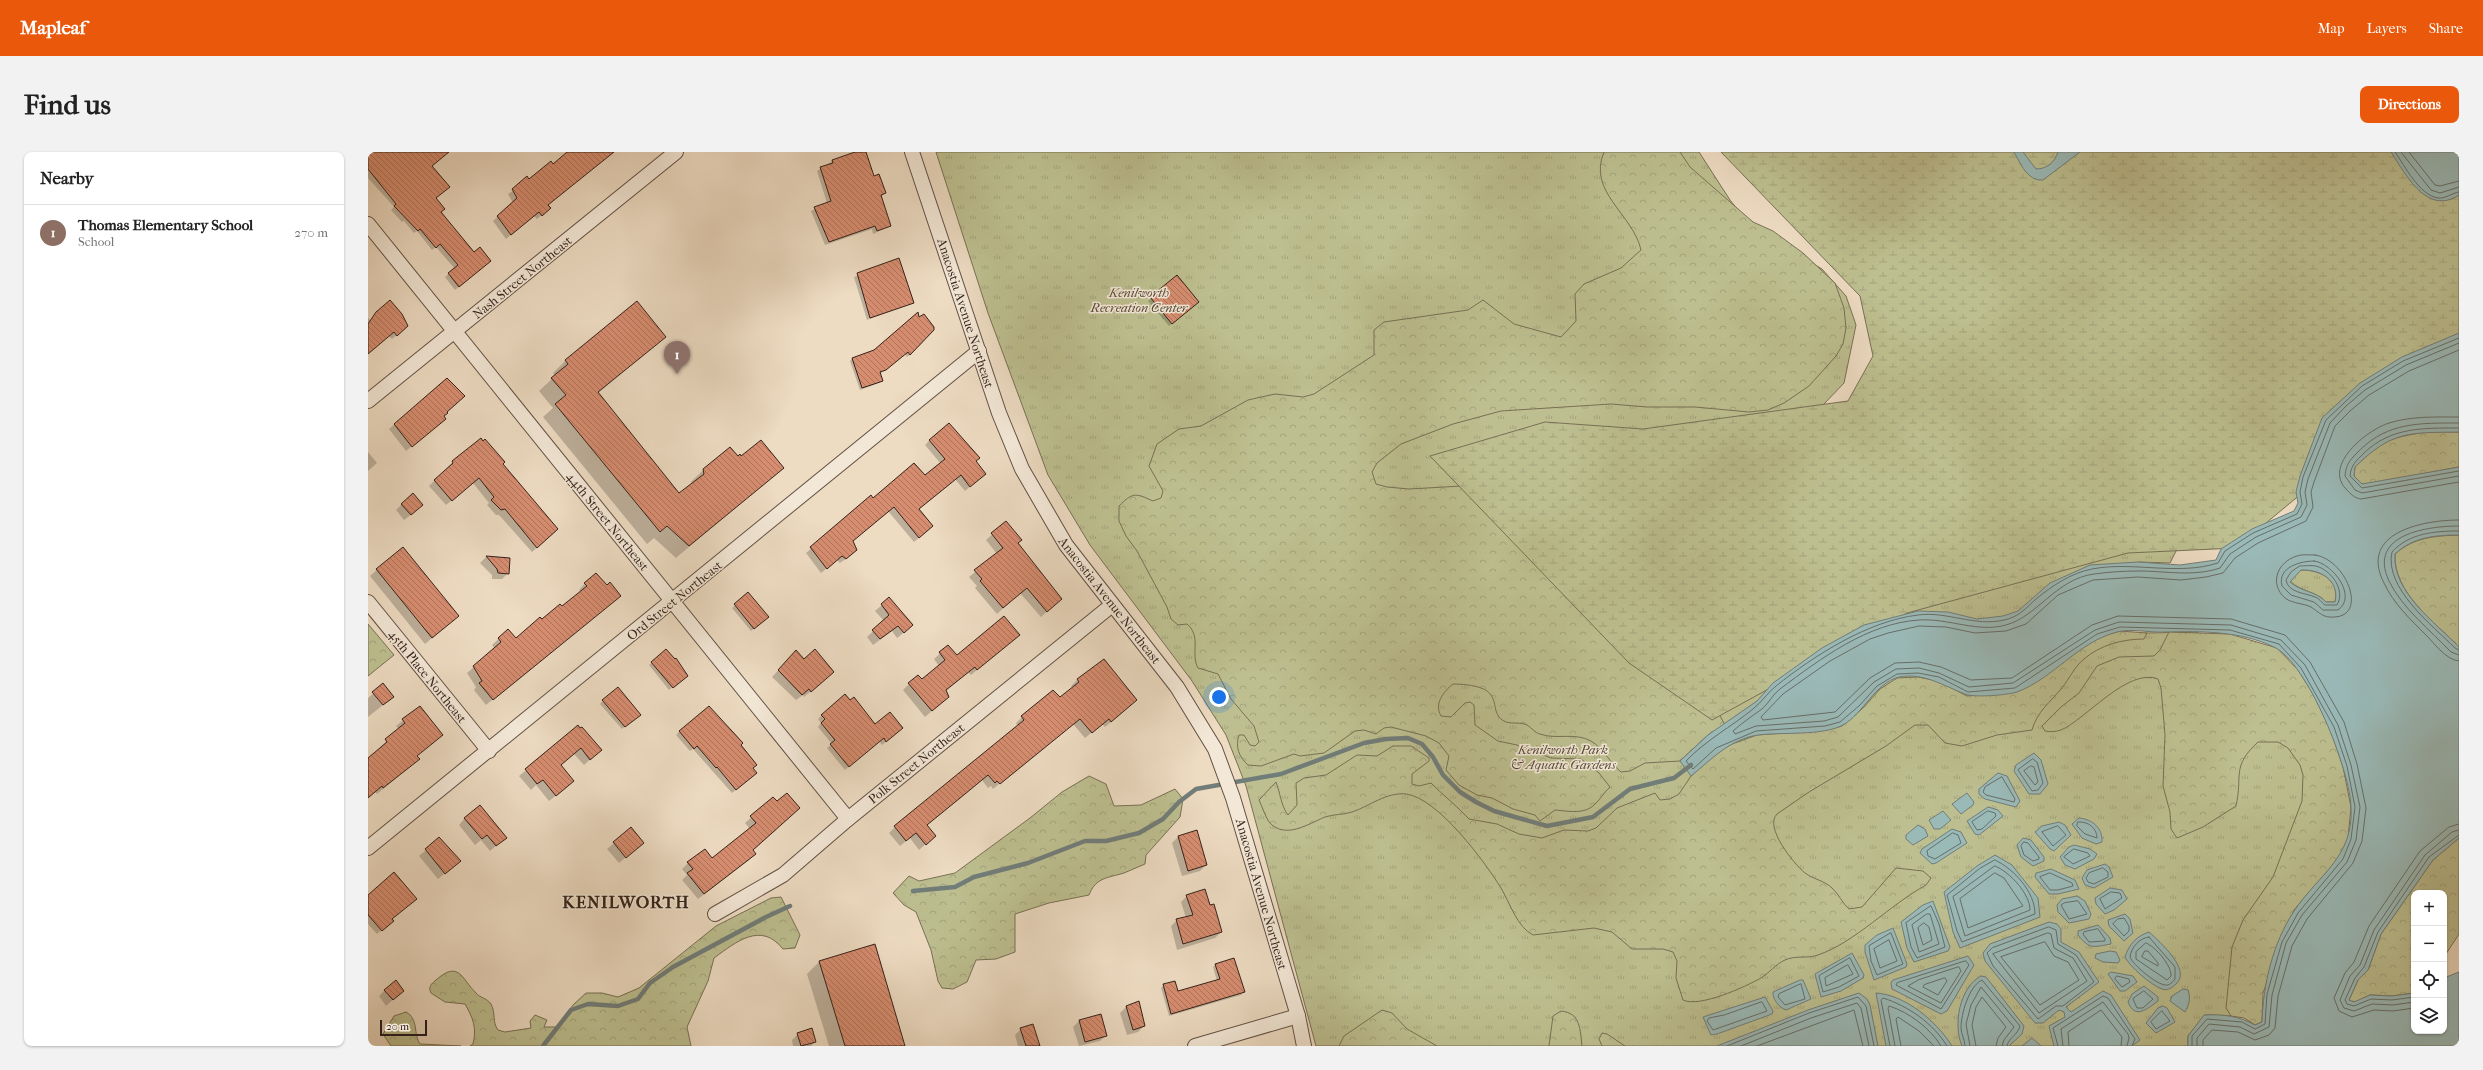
<!DOCTYPE html>
<meta charset="utf-8">
<style>
:root{--surface:#fff;--page:#f2f2f2;--text:#222;--muted:#767676;--line:#e0e0e0;--accent:#ea580c}
body{margin:0;font-family:"IM FELL French Canon",serif;background:var(--page);color:var(--text)}
.controls{position:absolute;right:12px;bottom:12px;display:grid;overflow:hidden;border-radius:8px;box-shadow:0 1px 3px #0004}
.controls button{width:36px;height:36px;display:grid;place-items:center;padding:0;border:0;border-bottom:1px solid var(--line);background:var(--surface);color:var(--text);font:20px sans-serif}
.scale{position:absolute;left:12px;bottom:10px;width:47px;box-sizing:border-box;padding-left:4px;border:2px solid #34221a;border-top:0;font-size:11px;line-height:14px;white-space:nowrap;color:#34221a;-webkit-text-stroke:3px #f3e8d7;paint-order:stroke}
.you{position:absolute;left:851px;top:545px;width:14px;height:14px;margin:-10px;border:3px solid #fff;border-radius:50%;background:#1a73e8;box-shadow:0 0 0 6px #1a73e833}
.badge{display:grid;place-items:center;width:26px;height:26px;border-radius:50%;background:var(--accent);color:#fff;font-size:13px;font-weight:700}
.pin{position:absolute;translate:-50% -33px;filter:drop-shadow(0 1px 2px #0008)}
.pin::after{content:'';position:absolute;top:21px;width:14px;height:12px;background:inherit;clip-path:polygon(0 0,100% 0,50% 100%)}
.list{margin:0;padding:0;list-style:none}
h2{display:flex;justify-content:space-between;align-items:center;height:52px;margin:0;padding:0 16px;font-size:17px}
h2 small{font-size:13px;font-weight:400;color:var(--muted)}
.list li{display:grid;grid-template-columns:26px 1fr auto;gap:12px;align-items:center;box-sizing:border-box;height:56px;padding:0 16px;border-top:1px solid var(--line)}
.list b{display:block;font-size:15px;white-space:nowrap}
.list p{margin:0;font-size:13px;white-space:nowrap;color:var(--muted)}
.list em{font-size:13px;font-style:normal;color:var(--muted)}
.icon{flex:none;width:22px;height:22px;fill:none;stroke:currentColor;stroke-width:2;stroke-linecap:round;stroke-linejoin:round}
.map{position:relative;flex:none;width:2091px;height:894px;overflow:hidden;border-radius:8px}
header{display:flex;align-items:center;gap:24px;box-sizing:border-box;height:56px;padding:0 20px;background:var(--accent);color:#fff}
header strong{font-size:19px}
nav{display:flex;gap:22px;margin-inline-start:auto;font-size:14px}
.intro{display:flex;align-items:center;justify-content:space-between;box-sizing:border-box;height:96px;padding:0 24px}
h1{margin:0;font-size:28px}
.button{padding:10px 18px;border-radius:8px;background:var(--accent);color:#fff;font-size:14px;font-weight:700}
main{display:flex;gap:24px;padding:0 24px}
aside{flex:1;background:var(--surface);border-radius:8px;box-shadow:0 1px 3px #0004}
.map>svg:first-child{display:block}
.grass{fill:url(#grass-tufts);stroke:#787055}
.forest{fill:url(#forest-crowns);stroke:#787055}
.wetland{fill:url(#wetland-marsh);stroke:#787055}
.water{fill:#9abab8;stroke:#717d79;fill-rule:evenodd}
.shadow{fill:#0003}
.lines{fill:none;stroke-linecap:round;stroke-linejoin:round}
.shore{stroke:#676e69;stroke-width:1}
.stream{stroke:#717d79;stroke-width:4.5}
.building{fill:url(#building-back-hatch);stroke:#34221a}
.street-casing{stroke:#625044;stroke-width:16}
.street{stroke:#f3e8d7;stroke-width:14}
.labels{text-anchor:middle;stroke-width:3;stroke-linejoin:round;paint-order:stroke}
.street-label{font-size:13px;fill:#34221a;stroke:#f3e8d7}
.park-label{font-size:13px;font-style:italic;fill:#564938;stroke:#f3e8d7}
.district-label{font-size:17px;font-weight:bold;letter-spacing:1px;fill:#34221a;stroke:#f3e8d7}
</style>
<header>
<strong>Mapleaf</strong>
<nav><a>Map</a><a>Layers</a><a>Share</a></nav>
</header>
<div class="intro"><h1>Find us</h1><a class="button">Directions</a></div>
<main>
<aside>
<h2>Nearby<small></small></h2>
<ul class="list">
<li><span class="badge" style="background:#8d6e63">1</span><div><b>Thomas Elementary School</b><p>School</p></div><em>270 m</em></li>
</ul>
</aside>
<div class="map">
<svg width="2091" height="894" viewBox="0 0 2091 894">
<defs>
<pattern id="grass-tufts" width="24" height="20" patternUnits="userSpaceOnUse"><rect width="24" height="20" fill="#bdbf90"/><path d="M3 7l-1-3M5 7V3M7 7l1-3M15 17l-1-3M17 17v-4M19 17l1-3" fill="none" stroke="#a3a47c"/></pattern>
<pattern id="forest-crowns" width="20" height="18" patternUnits="userSpaceOnUse"><rect width="20" height="18" fill="#bdbf90"/><path d="M2 6a3 3 0 1 1 6 0M12 15a3 3 0 1 1 6 0" fill="none" stroke="#a3a47c"/></pattern>
<pattern id="wetland-marsh" width="20" height="14" patternUnits="userSpaceOnUse"><rect width="20" height="14" fill="#bdbf90"/><path d="M1 5h8M5 5V1M11 12h8M15 12V8" fill="none" stroke="#a3a47c"/></pattern>
<pattern id="building-back-hatch" width="6" height="6" patternUnits="userSpaceOnUse"><rect width="6" height="6" fill="#d78d70"/><path d="M-1 5l2 2M0 0l6 6M5-1l2 2" fill="none" stroke="#af735b"/></pattern>
</defs>
<rect width="100%" height="100%" fill="#eddbc2"/>
<filter id="stains"><feTurbulence type="fractalNoise" baseFrequency=".005" numOctaves="4"/><feColorMatrix values="0 0 0 0 .2 0 0 0 0 .09 0 0 0 0 .02 0 0 0 .5 -.17"/></filter>
<radialGradient id="worn" r=".72"><stop offset=".6" stop-color="#630" stop-opacity="0"/><stop offset="1" stop-color="#630" stop-opacity=".3"/></radialGradient>
<g class="grass">
<polygon points="568,0 1331,0 1362,48 1383,74 1454,117 1478,144 1488,173 1476,231 1455,253 1817,392 1808,399 1802,411 1770,410 1731,485 1779,481 1829,480 1962,577 1863,864 1837,863 1820,884 1820,894 948,894 878,634 858,583 824,529 722,393 680,323 620,161"/>
<path d="M1933,418C1953,418 1972,428 1967,450H1958C1948,439 1933,440 1922,429Z"/>
</g>
<g class="forest">
<path d="M1236,0H1312L1322,15L1385,70L1405,79L1435,101L1467,131L1476,156L1478,176L1475,192L1468,204L1441,234L1416,251L1400,258L1381,260L1327,255H1279L1243,252L1133,259L1085,272L1033,292L1009,311L1004,320L1008,332L1019,335L1041,337L1094,334L1328,520L1357,573L1340,583L1312,609L1277,611L1262,619L1253,620C1242,611 1236,597 1223,589C1207,580 1188,588 1172,582C1167,581 1164,576 1159,573C1153,570 1145,572 1138,570C1115,560 1145,533 1085,532C1075,540 1066,552 1073,564L1083,565L1097,551L1102,550L1106,553L1107,573L1130,589L1149,593L1183,606L1213,607L1231,621L1242,635C1236,640 1233,647 1227,652C1217,663 1200,659 1187,658L1172,669L1167,663L1145,657L1124,646L1109,643L1091,633L1078,618L1081,604L1071,591L1058,584L1023,575L1016,576L1008,582L996,578L987,579L956,601L932,604L926,602L893,614L880,613C871,605 867,595 871,583H876L882,593L887,594L891,590L886,574L863,547L850,522L830,516C822,501 834,485 819,472L810,473L803,467L799,455L769,399L758,384L751,369V354C765,340 767,341 785,349L793,346L795,339L781,314L789,292L811,277L833,274L880,248L907,242L935,245L946,242L1006,203V178L1016,170L1100,158L1115,148L1146,172L1193,185L1208,169L1207,142L1216,132L1253,116L1273,98C1265,62 1219,40 1236,0Z"/>
<path d="M2058,280H2091V315L2007,331L1994,332L1986,324L1987,315C2014,288 2021,286 2058,280Z"/>
<path d="M2091,383V495C2066,470 2025,440 2027,402C2046,385 2067,384 2091,383Z"/>
<polygon points="0,472 26,503 0,524"/>
<path d="M1752,479L1779,481L1776,487C1755,487 1732,493 1716,507C1707,514 1701,527 1694,536C1682,550 1669,560 1664,578L1629,583L1594,594L1577,591L1560,573H1547L1518,594L1441,640L1409,662C1396,675 1425,711 1437,721C1445,727 1457,729 1464,736C1471,742 1474,751 1481,757L1494,755L1528,716L1555,719L1563,726L1558,733C1523,752 1486,791 1450,803C1439,807 1428,803 1417,808C1408,812 1401,821 1393,826C1377,835 1331,856 1315,848L1308,826L1309,809L1305,800L1295,797H1264L1244,780L1226,776L1165,783C1149,775 1142,751 1133,736C1117,710 1070,646 1038,642C1018,640 1002,654 984,660C975,663 966,662 957,665C940,672 917,688 901,670C897,664 894,654 891,648L908,630C912,640 913,654 920,663L929,653L928,631L936,626L958,623L989,603L1009,604L1025,594H1043L1061,606V609L1044,622V632L1051,634L1063,631C1076,644 1089,654 1101,667L1129,672L1151,682L1174,686L1196,678L1220,679L1228,676L1249,656L1287,641L1292,648L1302,647L1311,642L1323,624L1350,600L1364,592L1389,583L1458,578L1474,574L1495,556L1512,537L1529,526L1550,525L1570,529L1599,544L1648,540L1731,485Z"/>
<path d="M1801,480L1862,482L1909,496L1930,518L1945,542L1962,577L1975,615L1983,655L1980,686L1972,705L1926,758L1895,841L1894,870L1887,873L1876,866L1863,864L1858,856L1864,795L1875,768L1905,725L1934,649L1935,623L1932,613L1920,596L1910,590H1890C1863,615 1875,623 1868,654L1835,675L1809,686L1803,677L1802,660L1795,634L1797,583L1793,536L1790,527C1760,515 1717,568 1693,578C1687,580 1682,580 1677,579L1674,574L1693,555L1711,541L1729,514L1751,505L1786,504L1792,498Z"/>
<path d="M721,624L738,632L746,654L773,653L807,637L815,647L812,665L778,703L777,712C770,715 763,718 756,721C740,726 728,725 721,743L681,751L647,762V800L628,807L608,808L599,830L585,837L574,836L570,829L563,798L548,760L536,753L525,741L541,724L551,729L587,721L662,666L694,640Z"/>
<polygon points="2091,686 2091,782 2076,805 2076,741 2046,741 2046,841 2024,844 2002,843 1986,851 1981,848 1990,828 2000,818 2013,782 2065,708"/>
<path d="M413,745L432,783L427,796L415,797C393,769 368,790 346,806L340,829L319,875L323,894H102L105,892C109,876 105,866 97,852L77,850L63,841C60,835 63,832 68,828C91,808 93,826 108,841C112,846 119,846 123,852C128,861 124,870 130,878L137,880L163,876L162,869L167,863L179,868L176,875H189L205,853L218,841H234L250,845L271,836L348,774L403,746Z"/>
<polygon points="1014,858 1024,861 1039,877 1069,894 971,894 976,884"/>
<path d="M1193,859C1213,861 1212,878 1214,894H1181L1185,864Z"/>
<path d="M38,860C51,867 45,882 52,892L93,894H23L15,882L26,864Z"/>
<polygon points="1234,881 1239,882 1257,894 1234,894 1231,887"/>
</g>
<polygon class="wetland" points="1353,0 2091,0 2091,202 1963,317 1868,396 1760,401 1539,461 1344,568 1261,511 1062,304 1177,270 1275,277 1480,249 1505,204 1492,144"/>
<g class="water">
<path d="M1646,0H1655L1668,17C1679,17 1687,10 1690,0H1712L1675,28C1659,29 1653,12 1646,0Z"/>
<path d="M2023,0H2091V43C2059,64 2038,23 2023,0Z"/>
<path d="M2091,181V280C2041,281 2025,278 1987,315L1986,324L1994,332L2091,315V383C2067,383 2045,385 2027,402C2024,440 2067,470 2091,495V686L2065,708L2013,782L2000,818L1990,828L1981,848L1986,850L2002,843L2024,844L2046,841V879H2076V826L2091,820V894H1820V884L1836,863C1855,862 1871,864 1887,873L1894,870C1895,832 1905,791 1926,759C1951,722 1986,705 1983,655C1982,618 1940,511 1906,495C1873,479 1833,479 1797,480C1782,481 1763,476 1749,480C1710,490 1686,526 1649,540C1640,543 1605,546 1597,542C1576,534 1555,520 1531,525C1507,531 1495,562 1475,573C1455,584 1413,580 1390,583C1362,587 1344,607 1323,624L1312,609L1340,583L1389,549L1405,531L1454,496L1496,473L1550,459L1580,460L1609,467L1635,464L1650,459L1682,431L1722,413L1770,410L1812,413L1848,408L1853,397L1884,377L1926,359L1930,351L1928,340L1932,324L1954,266L1992,231L2034,205ZM1933,418C1952,417 1972,428 1967,450H1958C1948,439 1933,440 1922,430Z"/>
<polygon points="1666,601 1673,608 1680,632 1672,642 1661,642 1646,619 1648,613"/>
<polygon points="1630,621 1639,624 1652,649 1648,655 1617,647 1611,642 1611,637"/>
<polygon points="1599,641 1606,650 1605,653 1593,662 1584,652"/>
<polygon points="1620,655 1630,658 1635,664 1611,683 1607,682 1599,669"/>
<polygon points="1575,659 1583,668 1572,677 1566,677 1561,668"/>
<path d="M1711,666C1724,667 1735,676 1734,690L1728,692L1714,686L1704,672Z"/>
<polygon points="1691,670 1697,673 1703,683 1686,699 1682,697 1667,680 1674,674"/>
<polygon points="1550,673 1557,677 1560,684 1545,693 1538,687 1538,683"/>
<polygon points="1584,677 1593,680 1599,691 1568,711 1564,712 1552,701 1554,697"/>
<polygon points="1655,686 1663,688 1676,705 1676,709 1665,714 1653,705 1649,693"/>
<polygon points="1706,693 1722,697 1729,702 1726,707 1707,717 1697,713 1692,705 1701,695"/>
<polygon points="1627,703 1644,713 1670,746 1672,765 1592,796 1585,780 1576,740 1609,714"/>
<polygon points="1737,712 1741,715 1745,725 1726,736 1717,733 1714,726 1719,718"/>
<polygon points="1683,717 1707,728 1711,737 1690,742 1681,742 1667,725 1668,721"/>
<polygon points="1742,736 1754,738 1759,747 1746,758 1737,762 1728,752 1727,746"/>
<polygon points="1709,744 1717,749 1723,762 1721,767 1701,771 1690,760 1689,753 1694,747"/>
<polygon points="1565,749 1582,795 1580,799 1546,810 1539,796 1533,770 1555,753"/>
<polygon points="1757,762 1762,767 1765,781 1756,789 1741,774 1740,768"/>
<polygon points="1681,770 1689,772 1693,777 1693,790 1711,800 1731,830 1698,855 1703,860 1735,839 1743,843 1772,888 1764,894 1686,894 1681,874 1697,865 1696,860 1691,858 1675,871 1667,871 1617,809 1615,801 1622,792"/>
<path d="M1730,773L1742,786L1743,792C1725,795 1722,798 1710,783V779Z"/>
<polygon points="1525,776 1539,812 1538,815 1506,828 1497,800 1497,793 1509,783"/>
<path d="M1781,780C1792,790 1824,818 1808,832C1804,836 1799,839 1794,837C1783,833 1762,815 1757,805C1761,792 1769,784 1781,780Z"/>
<polygon points="1742,799 1748,800 1752,808 1750,811 1735,810 1727,806 1728,802"/>
<polygon points="1484,801 1496,823 1495,826 1473,839 1453,845 1447,822"/>
<polygon points="1600,804 1606,813 1579,859 1573,862 1524,837 1523,831 1525,828"/>
<polygon points="1743,820 1765,824 1769,830 1757,839 1752,839 1740,822"/>
<path d="M1613,824L1618,825L1656,874L1654,882L1641,894H1594C1585,873 1591,836 1613,824Z"/>
<path d="M1432,828H1435L1443,847L1418,858C1411,856 1404,846 1405,840Z"/>
<path d="M1776,834L1790,845V849C1779,857 1767,868 1760,850L1764,842Z"/>
<path d="M1815,837L1820,838C1823,846 1821,853 1817,860L1802,849L1804,844Z"/>
<polygon points="1491,841 1499,847 1502,853 1510,894 1349,894 1440,858"/>
<path d="M1508,841C1538,843 1569,870 1584,894H1518Z"/>
<polygon points="1397,845 1405,859 1404,862 1349,882 1343,883 1335,865"/>
<polygon points="1795,854 1799,856 1807,870 1788,881 1778,871 1790,856"/>
<polygon points="1664,886 1673,894 1654,894"/>
</g>
<g class="shadow">
<polygon points="2,0 80,0 63,14 67,46 72,60 106,101 119,112 87,138 77,125 87,117 68,95 64,98 49,79 46,81 36,69 34,70 23,58 26,55 0,26 0,2"/>
<polygon points="201,0 246,0 179,53 177,60 169,67 166,64 138,87 125,69 145,51 140,42 185,13"/>
<polygon points="491,0 497,0 506,25 517,41 513,45 522,74 505,82 504,77 457,93 443,59 459,51 449,19 464,9"/>
<polygon points="530,107 545,151 499,168 486,125"/>
<polygon points="809,125 827,153 801,174 780,149"/>
<polygon points="269,151 297,185 229,242 311,343 323,333 323,330 336,317 370,306 414,316 308,406 286,386 279,392 175,265 185,256 171,239 187,224 185,221 197,209"/>
<polygon points="9,161 35,178 24,187 21,184 0,201 0,166 2,168"/>
<polygon points="554,188 555,190 547,198 539,205 537,202 512,222 514,228 511,231 492,238 482,209 485,206"/>
<polygon points="79,228 78,260 75,265 77,267 38,299 21,277"/>
<polygon points="562,288 607,310 612,326 597,339 587,327 550,357 559,379 546,390 520,359 484,390 483,403 472,411 469,408 453,421 438,401 503,345 505,347 557,325 573,312 557,293"/>
<polygon points="0,300 9,311 0,319"/>
<polygon points="85,310 134,312 188,379 164,400 131,363 128,363 119,353 121,351 105,331 78,353 61,334"/>
<polygon points="34,352 48,359 36,368 28,358"/>
<polygon points="638,370 649,391 672,419 686,453 673,465 652,441 629,462 607,436 609,434 601,425 629,402 618,388"/>
<polygon points="34,396 90,464 57,492 2,424"/>
<polygon points="118,405 141,407 140,421 134,427 124,427 124,423 112,411"/>
<polygon points="217,431 245,450 118,553 106,538 108,535 99,521 127,497 124,493 140,478 148,487 194,455 213,440 211,438"/>
<polygon points="380,442 397,468 383,479 364,456"/>
<polygon points="521,447 538,479 529,486 524,479 505,493 499,485 516,469 507,459"/>
<polygon points="644,489 603,523 600,520 578,539 580,545 557,565 535,538 541,532 554,528 571,514 566,507 580,494 589,505"/>
<polygon points="298,498 316,526 301,538 281,513"/>
<polygon points="422,506 436,508 459,526 436,545 435,543 428,548 404,525"/>
<polygon points="736,508 768,548 762,554 737,575 734,572 717,586 705,572 625,637 623,634 620,636 614,628 558,674 560,690 551,698 542,686 532,694 521,681 527,675 650,574 648,571 654,565 692,547 705,536 703,534 709,528"/>
<polygon points="15,533 25,545 0,565 0,546"/>
<polygon points="235,549 269,565 254,577 232,552"/>
<polygon points="52,555 74,583 49,604 44,613 9,642 7,640 0,645 0,607 31,577 28,574"/>
<polygon points="454,563 507,573 530,580 514,593 511,589 477,618 459,596 464,592 450,575 453,571 450,567"/>
<polygon points="210,575 226,604 216,613 206,602 192,613 199,635 181,649 168,633 163,638 151,624"/>
<polygon points="312,579 372,593 384,617 384,625 364,641 325,597 322,599 308,583"/>
<polygon points="405,646 408,678 384,699 381,708 330,747 314,728 319,723 314,717 320,711 344,707 382,677 377,671"/>
<polygon points="97,666 137,686 122,699 113,688 107,693 91,673"/>
<polygon points="263,677 275,691 251,711 239,697"/>
<polygon points="810,685 838,713 832,719 814,724 804,691"/>
<polygon points="71,687 85,715 70,727 51,704"/>
<polygon points="0,744 23,767 20,773 9,782 0,772"/>
<polygon points="819,744 853,780 847,786 809,798 803,774 809,768 818,766 813,750"/>
<polygon points="507,793 536,894 461,894 439,822 451,810"/>
<polygon points="848,812 876,840 873,843 801,864 793,836 796,833 810,840 849,829 845,815"/>
<polygon points="17,838 35,839 18,854 11,844"/>
<polygon points="758,855 776,874 770,880 759,883 752,861"/>
<polygon points="732,863 738,883 732,889 711,894 705,875 711,869"/>
<polygon points="653,877 671,894 650,894 647,883"/>
<polygon points="430,882 447,890 443,894 425,894 424,888"/>
</g>
<g class="lines">
<g class="shore">
<path d="M2027,0C2037,14 2051,43 2070,46C2077,47 2084,41 2091,40"/>
<polyline points="2033,0 2063,38 2072,41 2091,35"/>
<polyline points="2041,0 2067,33 2072,34 2091,29"/>
<path d="M2091,265C2068,265 2043,264 2021,271C1999,278 1955,313 1978,337C1983,342 1986,346 1993,347L2091,330"/>
<path d="M2091,271C2053,271 2020,270 1992,298C1983,307 1978,311 1977,324L1987,338L1994,341L2091,324"/>
<path d="M2091,276C2055,276 2023,275 1996,301C1988,309 1983,313 1982,324L1994,336L2091,319"/>
<path d="M2091,368C2056,368 1990,380 2016,431C2025,451 2043,468 2058,483C2067,492 2078,508 2091,509"/>
<path d="M2091,374C2060,374 1999,382 2021,429C2034,456 2062,478 2083,500L2091,503"/>
<path d="M2091,379C2067,379 2041,381 2024,400C2016,436 2064,473 2087,496L2091,498"/>
<path d="M1947,403C1978,407 2000,463 1967,465C1955,466 1952,461 1943,455C1935,451 1925,452 1917,446C1901,432 1909,410 1929,404C1934,402 1941,403 1947,403Z"/>
<path d="M1946,409C1964,411 1990,444 1970,458H1955L1946,450L1923,443L1914,434C1909,415 1933,409 1946,409Z"/>
<path d="M1932,414C1937,414 1943,413 1948,414C1963,418 1978,438 1969,453H1957C1954,451 1951,446 1947,445C1938,441 1920,441 1918,428L1923,420Z"/>
<polygon points="1665,607 1669,610 1675,631 1670,638 1664,639 1650,618"/>
<polygon points="1663,614 1666,615 1670,630 1667,633 1656,619"/>
<polygon points="1634,625 1647,647 1646,650 1618,643 1615,640 1617,635"/>
<polygon points="1620,659 1627,661 1628,664 1614,677 1609,678 1604,670"/>
<path d="M1710,670C1720,669 1729,676 1729,686L1717,682L1709,674Z"/>
<polygon points="1690,674 1698,683 1685,694 1674,680"/>
<polygon points="1585,681 1590,683 1593,691 1567,707 1560,704 1559,699"/>
<polygon points="1656,690 1660,691 1671,705 1671,707 1665,709 1656,703 1653,694"/>
<polygon points="1706,697 1720,701 1722,704 1705,712 1696,705"/>
<path d="M1627,708C1646,717 1667,740 1667,762L1594,790L1589,779L1579,743L1611,717Z"/>
<path d="M1627,714C1642,720 1662,742 1662,758L1597,784L1585,745Z"/>
<polygon points="1735,716 1740,720 1740,725 1726,732 1720,730 1718,726 1721,721"/>
<polygon points="1627,721 1636,726 1655,754 1600,776 1592,747"/>
<polygon points="1682,721 1704,731 1705,734 1690,738 1682,738 1672,725"/>
<polygon points="1743,740 1752,741 1754,746 1737,757 1732,747"/>
<polygon points="1710,749 1719,762 1701,767 1693,753 1696,751"/>
<polygon points="1563,754 1571,772 1577,795 1549,806 1543,795 1538,771"/>
<polygon points="1559,762 1562,762 1571,792 1551,800 1544,773"/>
<polygon points="1750,767 1756,766 1761,774 1761,779 1756,784 1745,772"/>
<polygon points="1556,771 1561,775 1564,788 1555,793 1550,776"/>
<polygon points="1681,775 1688,778 1690,792 1708,803 1726,830 1695,854 1688,854 1670,867 1625,814 1619,801 1624,796"/>
<polygon points="1730,777 1737,787 1737,789 1721,790 1715,782 1716,780"/>
<polygon points="1523,781 1535,812 1509,823 1503,809 1501,794"/>
<polygon points="1680,781 1683,782 1686,796 1705,806 1719,829 1671,861 1625,802"/>
<path d="M1781,785L1807,815V827C1805,830 1801,834 1797,833C1788,832 1765,813 1762,805C1763,796 1771,786 1781,785Z"/>
<polygon points="1521,788 1529,809 1512,816 1506,797"/>
<polygon points="1677,790 1686,804 1700,810 1711,828 1672,853 1633,805"/>
<path d="M1778,791C1787,794 1804,814 1803,824L1799,828L1768,807V800Z"/>
<polygon points="1777,799 1780,799 1790,811 1790,814 1774,805"/>
<polygon points="1482,806 1491,824 1471,835 1455,840 1451,824"/>
<polygon points="1598,809 1601,813 1573,857 1528,833 1529,831"/>
<polygon points="1480,813 1485,822 1458,834 1457,826"/>
<polygon points="1591,815 1593,819 1573,851 1540,834 1550,828"/>
<polygon points="1749,824 1761,827 1762,830 1754,835 1747,827"/>
<polygon points="1577,826 1579,829 1570,843 1555,835 1556,833"/>
<polygon points="1433,832 1437,847 1417,853 1410,845 1411,842"/>
<polygon points="1776,839 1785,847 1775,856 1769,856 1765,847"/>
<polyline points="2046,845 2024,848 2003,847 1986,854 1979,852 1977,848 1987,826 1996,815 2010,780 2061,705 2091,683"/>
<polygon points="1394,850 1399,859 1345,878 1339,869 1341,866 1356,863"/>
<polyline points="2046,850 2025,853 2004,852 1986,859 1976,856 1972,848 1982,824 1992,813 2006,778 2057,703 2084,680 2091,678"/>
<polyline points="2046,856 2025,859 2006,858 1984,865 1971,859 1966,846 1977,821 1986,810 2001,774 2052,699 2081,675 2091,672"/>
<polygon points="1794,859 1802,869 1788,877 1783,870"/>
<polyline points="1359,894 1441,861 1490,845 1498,854 1506,894"/>
<polyline points="1373,894 1443,866 1489,851 1493,856 1501,894"/>
<polyline points="1389,894 1486,858 1495,894"/>
<path d="M1522,894L1513,848L1515,846C1540,854 1565,871 1579,894"/>
<path d="M1527,894L1520,856L1521,854C1541,860 1563,877 1573,894"/>
<polyline points="1533,894 1528,867 1530,865 1551,879 1566,894"/>
<path d="M1597,894C1597,888 1593,882 1593,876C1593,862 1601,834 1614,828L1652,874C1650,883 1640,886 1639,894"/>
<polyline points="1602,894 1598,872 1603,853 1613,835 1646,875 1636,888 1634,894"/>
<polyline points="1608,894 1604,873 1608,855 1614,845 1638,875 1630,886 1628,894"/>
<polyline points="1690,894 1685,876 1735,844 1740,846 1767,887 1764,894"/>
<polyline points="1695,894 1693,877 1735,850 1760,882 1761,886 1759,894"/>
<polyline points="1701,894 1700,880 1733,858 1754,885 1753,894"/>
<path d="M1824,894V884L1839,867L1874,870L1887,877L1897,872L1899,842L1914,790L1930,761L1975,707L1983,687L1987,655L1979,614L1966,575L1933,516L1911,492L1862,478L1752,475L1729,482L1647,536L1600,540L1571,525L1550,521L1529,522L1509,534L1492,553L1472,570L1457,574L1388,579L1348,596L1325,617L1318,609C1338,588 1363,575 1385,557C1394,550 1400,540 1408,534C1447,503 1500,469 1550,463C1579,459 1607,475 1636,468C1651,465 1658,456 1668,447C1684,434 1703,421 1724,417C1765,409 1809,424 1850,411L1857,399L1885,381L1929,362L1934,352L1932,340L1935,325L1958,268L1994,234L2035,209L2091,186"/>
<path d="M1829,894V886L1841,872L1872,875L1886,882L1901,875L1904,843L1918,791L1934,763L1979,710L1988,688L1992,655L1983,613L1970,573L1937,513L1913,488L1863,473L1751,470L1727,478L1645,531L1601,535L1571,521L1551,516L1528,517L1506,530L1470,565L1456,569L1388,574L1367,582L1365,579C1374,571 1384,564 1394,557C1401,551 1405,542 1412,537C1452,507 1500,471 1551,468C1581,466 1609,481 1638,473C1670,464 1688,427 1726,422C1740,420 1756,419 1771,419C1798,419 1825,425 1852,416L1862,402L1888,385L1933,365L1939,353L1937,340L1940,327L1962,271L1978,254L1997,238L2038,213L2091,191"/>
<polyline points="1835,894 1835,888 1844,878 1870,880 1887,888 1901,883 1907,876 1910,844 1924,794 1939,767 1985,711 1994,689 1998,656 1989,612 1976,570 1942,510 1917,483 1863,467 1750,464 1724,473 1644,526 1603,528 1573,515 1551,510 1527,511 1502,526 1467,560 1395,568 1393,565 1415,542 1462,509 1502,487 1520,481 1551,474 1578,475 1607,481 1638,479 1658,472 1690,443 1725,428 1770,425 1813,428 1838,425 1855,421 1867,406 1890,391 1938,369 1945,355 1943,340 1946,330 1967,274 1982,259 2001,243 2041,219 2091,198"/>
</g>
<g class="stream">
<polyline points="545,739 587,735 606,725 660,711 717,689 738,689 771,681 795,667 811,650 828,637 913,622 996,591 1018,587 1040,586 1054,592 1065,605 1075,623 1092,640 1108,650 1126,659 1179,674 1225,665 1262,637 1306,626 1323,613"/>
<polyline points="175,894 203,858 220,852 250,854 270,847 282,831 305,815 398,765 422,754"/>
</g>
</g>
<g class="building">
<polygon points="0,0 81,0 64,14 82,35 68,46 77,57 73,60 106,100 112,95 123,109 91,135 80,121 90,113 72,92 68,96 52,77 50,79 26,54 28,52 0,17"/>
<polygon points="199,0 246,0 180,53 183,56 174,64 171,60 143,83 129,64 149,46 144,37 159,24 161,27 183,9 185,12"/>
<polygon points="487,0 498,0 506,24 511,22 518,41 513,43 523,74 509,79 507,74 461,90 446,55 463,49 452,15 465,11 464,8"/>
<polygon points="531,106 546,151 502,166 489,121"/>
<polygon points="809,123 831,150 804,172 782,145"/>
<polygon points="22,148 34,162 40,174 29,184 26,180 0,202 0,172 8,160"/>
<polygon points="269,149 298,185 230,240 311,341 336,322 335,317 362,295 370,304 372,302 373,304 393,288 416,316 321,394 299,374 292,380 187,252 198,243 183,226 200,212 197,208"/>
<polygon points="550,160 551,165 556,162 566,175 566,178 542,203 540,200 518,218 512,220 515,229 494,236 484,206 506,198"/>
<polygon points="79,226 97,244 79,260 80,261 76,264 78,267 44,295 26,272"/>
<polygon points="581,271 612,306 608,309 618,322 602,335 593,323 551,357 565,374 551,386 526,355 485,389 489,398 478,407 474,404 459,417 442,395 503,343 505,346 546,311 557,323 577,307 561,288"/>
<polygon points="113,286 115,289 117,287 137,310 135,312 190,377 169,396 137,357 133,358 123,348 126,345 111,326 84,349 66,328 85,311 84,309"/>
<polygon points="45,341 55,353 43,363 33,352"/>
<polygon points="638,369 654,388 650,391 694,447 679,460 659,436 635,456 612,429 614,427 606,418 635,396 623,381"/>
<polygon points="35,395 91,464 64,486 8,417"/>
<polygon points="118,404 142,406 141,422 130,421 129,417"/>
<polygon points="228,421 239,433 242,430 253,444 125,548 111,531 114,529 105,514 133,490 130,486 140,477 148,486 172,465 174,467 192,452 194,454 219,434 216,431"/>
<polygon points="380,440 401,465 386,477 366,452"/>
<polygon points="521,445 545,473 536,481 530,474 512,487 504,478 521,463 513,452"/>
<polygon points="636,464 652,483 609,518 607,515 578,538 581,545 564,559 540,531 550,523 554,527 577,508 571,500 580,493 589,503"/>
<polygon points="298,497 307,507 308,506 320,524 305,536 283,510"/>
<polygon points="447,497 466,520 443,540 441,537 434,543 410,518 428,498 436,507"/>
<polygon points="736,507 769,548 743,570 741,567 724,581 712,567 632,632 629,629 627,631 620,623 597,642 559,673 568,684 558,693 548,681 538,689 526,674 656,568 653,564 685,538 692,545 711,530 709,527"/>
<polygon points="15,531 26,545 15,553 4,540"/>
<polygon points="250,535 273,563 257,575 234,548"/>
<polygon points="477,542 482,548 486,545 507,572 522,560 535,576 518,590 516,586 481,615 462,592 467,588 453,571 457,567 453,563"/>
<polygon points="52,554 75,583 49,604 52,607 15,636 14,634 0,646 0,606 19,590 17,587 37,571 34,567"/>
<polygon points="341,554 375,591 373,593 389,613 385,616 389,621 368,638 349,615 348,616 329,594 326,597 311,579"/>
<polygon points="210,573 212,576 214,575 234,598 222,608 213,596 193,613 206,629 188,644 175,628 169,632 157,617"/>
<polygon points="419,641 432,656 385,698 388,702 336,742 319,721 325,717 319,710 337,697 344,706 388,671 382,664 405,645 409,649"/>
<polygon points="112,653 139,686 128,694 119,683 114,687 96,666"/>
<polygon points="263,675 276,691 258,706 245,690"/>
<polygon points="829,678 839,713 820,719 810,684"/>
<polygon points="71,685 93,709 77,722 57,697"/>
<polygon points="26,720 49,747 24,767 26,769 14,779 0,763 0,743"/>
<polygon points="837,737 842,753 846,752 854,780 815,792 808,767 825,763 818,743"/>
<polygon points="507,792 537,894 477,894 451,809"/>
<polygon points="866,806 877,840 803,862 795,832 807,829 810,839 852,827 847,812"/>
<polygon points="28,828 36,839 25,848 16,838"/>
<polygon points="771,849 777,874 765,878 758,854"/>
<polygon points="733,862 739,884 717,890 711,868"/>
<polygon points="665,872 672,894 658,894 652,876"/>
<polygon points="444,876 448,890 433,894 429,881"/>
</g>
<g class="lines">
<g class="street-casing">
<g id="street">
<polyline points="544,0 631,261 654,317 698,393 809,535 847,597 865,646 930,864 936,894"/>
<polyline points="0,72 480,667"/>
<polyline points="0,249 308,0"/>
<polyline points="0,450 121,599"/>
<polyline points="0,696 611,199"/>
<polyline points="347,762 415,723 480,667 744,453"/>
<polyline points="827,894 930,864"/>
</g>
</g>
<use href="#street" class="street"/>
</g>
<g class="labels">
<g class="street-label">
<text transform="translate(154 125) rotate(-39)" y="5">Nash Street Northeast</text>
<text transform="translate(598 161) rotate(72)" y="5">Anacostia Avenue Northeast</text>
<text transform="translate(240 369) rotate(51)" y="5">44th Street Northeast</text>
<text transform="translate(306 448) rotate(-39)" y="5">Ord Street Northeast</text>
<text transform="translate(742 448) rotate(52)" y="5">Anacostia Avenue Northeast</text>
<text transform="translate(60 524) rotate(51)" y="5">45th Place Northeast</text>
<text transform="translate(548 611) rotate(-39)" y="5">Polk Street Northeast</text>
<text transform="translate(894 742) rotate(74)" y="5">Anacostia Avenue Northeast</text>
</g>
<g class="park-label">
<text x="771" y="145">Kenilworth<tspan x="771" dy="15">Recreation Center</tspan></text>
<text x="1195" y="602">Kenilworth Park<tspan x="1195" dy="15">&amp; Aquatic Gardens</tspan></text>
</g>
<g class="district-label">
<text x="258" y="756">KENILWORTH</text>
</g>
</g>
<rect width="100%" height="100%" filter="url(#stains)"/>
<rect width="100%" height="100%" fill="url(#worn)"/>
</svg>
<div class="controls">
<button>+</button>
<button>−</button>
<button><svg class="icon" aria-label="locate" viewBox="0 0 24 24"><circle cx="12" cy="12" r="6"/><path d="M12 2v4M12 18v4M2 12h4M18 12h4"/></svg></button>
<button><svg class="icon" aria-label="layers" viewBox="0 0 24 24"><path d="M12 4l9 5-9 5-9-5zM3 14l9 5 9-5"/></svg></button>
</div>
<div class="scale">20 m</div>
<div class="you"></div>
<div class="pin badge" style="left:309px;top:222px;background:#8d6e63">1</div>
</div>
</main>
